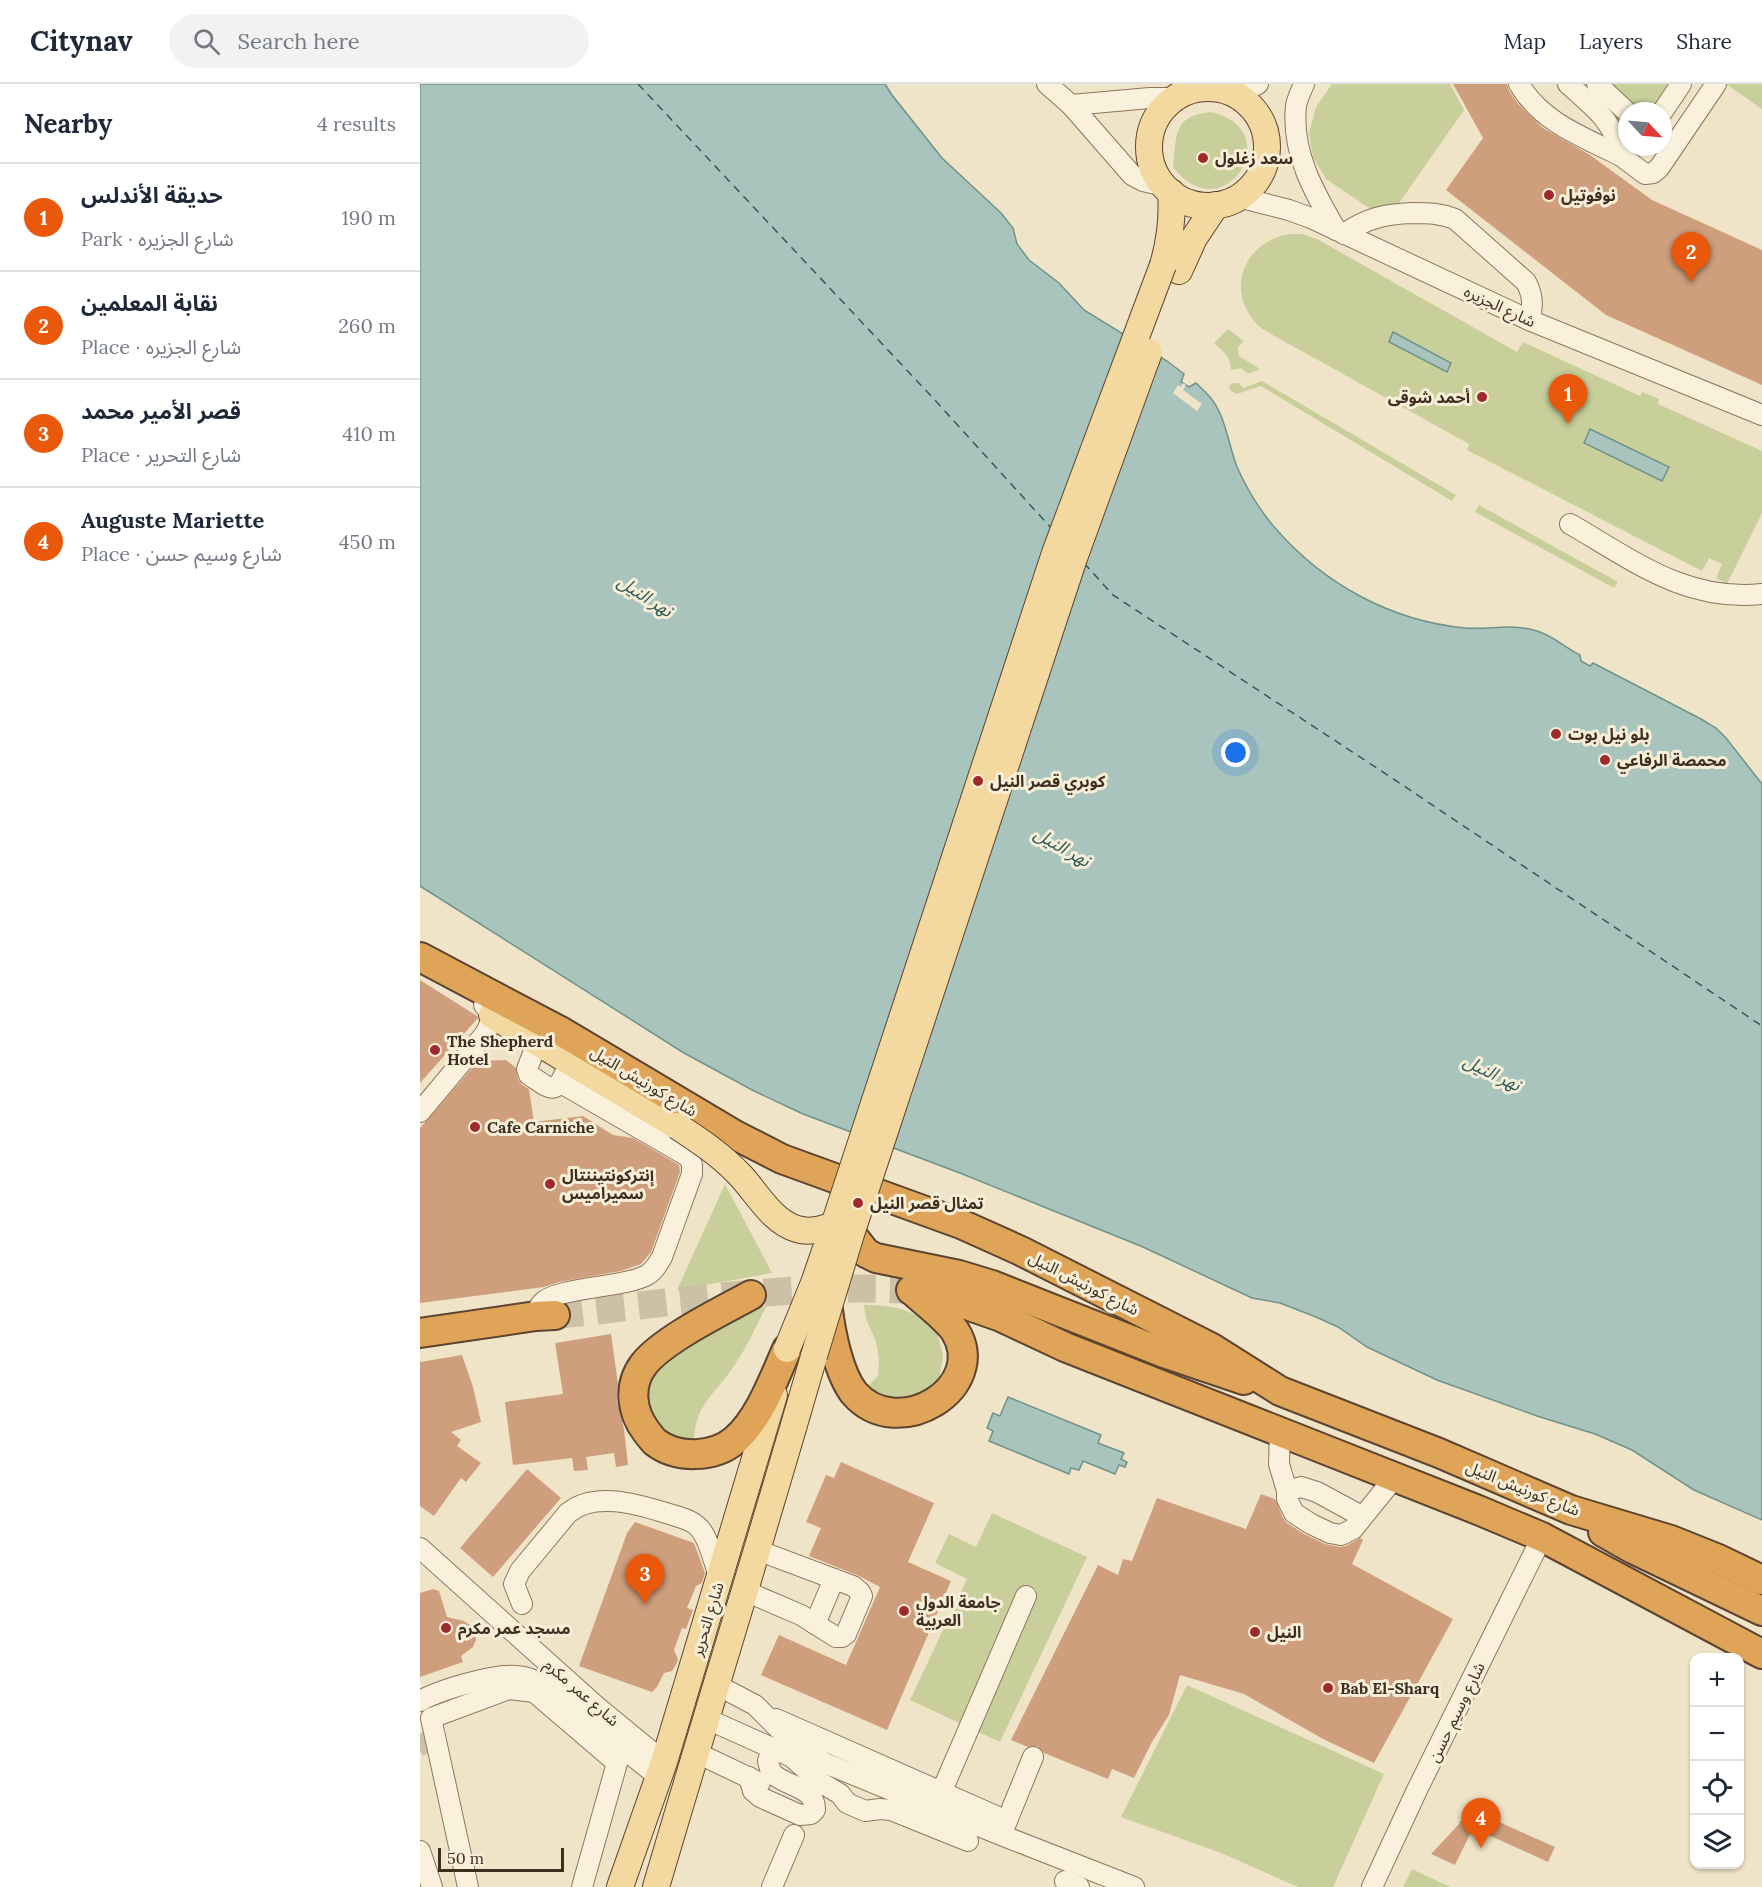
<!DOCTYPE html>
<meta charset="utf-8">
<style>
:root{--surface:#fff;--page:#f2f2f3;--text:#1f2937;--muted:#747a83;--line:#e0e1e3;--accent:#ea580c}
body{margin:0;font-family:Lora,"Noto Sans Arabic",serif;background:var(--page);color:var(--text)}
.controls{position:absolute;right:18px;bottom:18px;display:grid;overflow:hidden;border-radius:12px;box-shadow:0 2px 4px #0004}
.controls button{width:54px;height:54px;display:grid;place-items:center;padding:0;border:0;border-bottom:2px solid var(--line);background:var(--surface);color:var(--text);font:30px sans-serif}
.compass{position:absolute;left:1198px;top:18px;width:54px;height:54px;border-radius:50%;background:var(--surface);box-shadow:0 2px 4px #0004;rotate:116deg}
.scale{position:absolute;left:18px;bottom:15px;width:126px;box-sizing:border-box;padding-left:6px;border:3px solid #3d2e20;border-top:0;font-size:16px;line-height:21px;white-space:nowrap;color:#3d2e20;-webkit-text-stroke:4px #f7eed8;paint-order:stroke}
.you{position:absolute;left:816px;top:669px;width:21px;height:21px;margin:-15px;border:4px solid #fff;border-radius:50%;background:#1a73e8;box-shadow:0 0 0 9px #1a73e833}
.badge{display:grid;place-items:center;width:39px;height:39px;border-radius:50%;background:var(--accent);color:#fff;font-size:20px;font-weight:700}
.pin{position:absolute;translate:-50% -50px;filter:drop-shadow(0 2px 3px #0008)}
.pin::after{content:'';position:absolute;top:32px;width:21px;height:18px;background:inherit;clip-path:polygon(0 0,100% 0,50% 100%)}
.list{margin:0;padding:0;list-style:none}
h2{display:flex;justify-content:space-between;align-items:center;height:78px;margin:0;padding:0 24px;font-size:26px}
h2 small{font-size:20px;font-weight:400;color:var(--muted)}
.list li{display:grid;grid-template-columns:39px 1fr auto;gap:18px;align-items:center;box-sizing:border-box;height:108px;padding:0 24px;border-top:2px solid var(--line)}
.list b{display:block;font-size:22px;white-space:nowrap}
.list p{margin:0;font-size:20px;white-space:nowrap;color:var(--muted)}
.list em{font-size:20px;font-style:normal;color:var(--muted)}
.icon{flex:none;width:33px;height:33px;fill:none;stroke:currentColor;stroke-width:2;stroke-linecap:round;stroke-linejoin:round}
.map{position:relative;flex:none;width:1342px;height:1803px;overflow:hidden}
header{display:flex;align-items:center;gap:36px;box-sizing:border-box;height:84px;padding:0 30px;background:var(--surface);border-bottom:2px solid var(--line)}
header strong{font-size:28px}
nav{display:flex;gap:33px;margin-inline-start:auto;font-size:21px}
.search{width:420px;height:54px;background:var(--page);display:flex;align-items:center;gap:15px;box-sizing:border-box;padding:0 21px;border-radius:33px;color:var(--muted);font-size:22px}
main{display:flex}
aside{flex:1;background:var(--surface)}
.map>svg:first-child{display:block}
.green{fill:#c9cf9b}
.water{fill:#a9c4bc;stroke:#6f938a;stroke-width:1.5}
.pier{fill:#f0e4c8}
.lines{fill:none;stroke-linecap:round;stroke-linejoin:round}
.ferry{stroke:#2f5d5a;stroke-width:1.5;stroke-dasharray:8 6;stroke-linecap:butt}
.building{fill:#cf9f7d}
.minor-tunnel{stroke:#ccc0a6;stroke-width:20;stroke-dasharray:20 10;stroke-linecap:butt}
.highway-tunnel{stroke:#ccc0a6;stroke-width:28;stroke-dasharray:28 14;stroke-linecap:butt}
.minor-casing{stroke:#8d765c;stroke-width:22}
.major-casing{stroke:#5b4430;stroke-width:28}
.highway-casing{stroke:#5b4430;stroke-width:32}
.minor{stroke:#faf1dc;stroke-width:20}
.major{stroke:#f3d9a0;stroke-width:26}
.highway{stroke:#e0a458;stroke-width:28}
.major-bridge-casing{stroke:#5b4430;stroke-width:28;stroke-linecap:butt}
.major-bridge{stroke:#f3d9a0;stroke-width:26}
.poi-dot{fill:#9e2a2b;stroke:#f7eed8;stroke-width:2}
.labels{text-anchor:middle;stroke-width:6;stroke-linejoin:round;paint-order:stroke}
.poi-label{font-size:16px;font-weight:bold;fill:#3d2e20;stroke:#f7eed8;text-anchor:start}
.street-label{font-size:16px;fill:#3d2e20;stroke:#f7eed8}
.water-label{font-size:18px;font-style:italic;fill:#2f5d5a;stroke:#f7eed8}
</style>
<header>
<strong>Citynav</strong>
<div class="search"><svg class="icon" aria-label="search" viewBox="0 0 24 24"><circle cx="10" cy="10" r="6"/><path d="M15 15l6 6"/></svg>Search here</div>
<nav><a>Map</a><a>Layers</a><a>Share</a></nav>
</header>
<main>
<aside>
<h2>Nearby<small>4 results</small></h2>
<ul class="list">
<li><span class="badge">1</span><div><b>حديقة الأندلس</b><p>Park · شارع الجزيره</p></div><em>190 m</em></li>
<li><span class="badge">2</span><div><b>نقابة المعلمين</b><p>Place · شارع الجزيره</p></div><em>260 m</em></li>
<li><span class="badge">3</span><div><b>قصر الأمير محمد</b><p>Place · شارع التحرير</p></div><em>410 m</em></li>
<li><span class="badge">4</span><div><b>Auguste Mariette</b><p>Place · شارع وسيم حسن</p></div><em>450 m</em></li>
</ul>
</aside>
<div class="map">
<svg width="1342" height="1803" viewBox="0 0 1342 1803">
<rect width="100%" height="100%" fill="#f0e4c8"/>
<g class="green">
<polygon points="912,0 1030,0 1044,26 977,122 952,126 906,95 893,73 889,49 896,23"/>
<polygon points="1190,0 1253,0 1232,27 1222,27"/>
<polygon points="1306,0 1342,0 1342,25"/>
<path d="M791,28C869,45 804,150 753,83C757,51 752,32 791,28Z"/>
<path d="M869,150H881L897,155L1097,268L1103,258L1220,312L1222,308L1239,315L1238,320L1342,367V429L1307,500L1296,494L1302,480L1289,474L1282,487L1047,366L1049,360L842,245C804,212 820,159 869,150Z"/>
<path d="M808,245L824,257L818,263L819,272L840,285L828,290L821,284L811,286C811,273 803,267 794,259Z"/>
<polygon points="842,297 1036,411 1032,417 841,302 817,310 810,306 809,303 812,299 819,299 823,304"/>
<polygon points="1059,421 1198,498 1194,504 1055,428"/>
<polygon points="305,1100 352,1189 257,1206"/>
<path d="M347,1221C337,1241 328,1261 316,1279C298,1308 275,1319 274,1356L262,1359L243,1349L227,1329L224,1305L238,1279L288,1246Z"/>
<path d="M444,1221C476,1221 488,1225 515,1242L523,1271L519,1297L499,1315L474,1320L447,1303L458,1292L459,1276L456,1257L446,1235Z"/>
<polygon points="572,1429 667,1473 580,1658 490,1616 547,1495 515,1479 529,1450 556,1463"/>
<polygon points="767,1601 964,1690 913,1803 878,1803 801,1769 701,1733"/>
<polygon points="992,1785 1030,1803 983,1803"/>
</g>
<g class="water">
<path d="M0,0H465L472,11L522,74L581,129L593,144L597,160L609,176L639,199L664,226L747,277L764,290L761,298L769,303L776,299C780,303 785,307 789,312C806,331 808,360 817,383C827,405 840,427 856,445C904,500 971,537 1045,544C1068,546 1094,539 1117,547C1134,552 1145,564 1160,571L1161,577L1170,582L1173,579L1281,635L1296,644L1306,654L1342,700V1436L1274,1406L1212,1366L1175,1350L1117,1332L1017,1296L947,1263L918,1243L896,1233L860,1219L832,1214L723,1163L540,1089L383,1030L334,1007L264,969L0,802Z"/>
<polygon points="973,248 1031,279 1027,288 969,258"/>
<polygon points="1170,345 1249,383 1242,397 1164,359"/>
<polygon points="588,1313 681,1351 678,1359 704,1369 701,1375 707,1378 705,1383 699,1381 695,1390 663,1377 659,1386 651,1384 649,1390 569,1357 573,1347 567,1344 573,1329 580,1332"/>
</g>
<polygon class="pier" points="763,299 766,301 763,306 782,320 777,327 753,309 758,301 761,303"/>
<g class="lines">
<g class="ferry">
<polyline points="218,0 513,314 632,445"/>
<polyline points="664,479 693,511 969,692 1342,942"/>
</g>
</g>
<g class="building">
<polygon points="1033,0 1087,0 1089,7 1099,21 1123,44 1170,71 1232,116 1342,166 1342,301 1186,231 1026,106 1063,54"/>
<polygon points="0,896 57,932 58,934 0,999"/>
<polygon points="86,976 96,984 98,995 102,1001 109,1005 114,1038 163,1032 193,1051 213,1054 259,1081 260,1088 231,1168 221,1180 201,1187 139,1198 124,1203 0,1219 0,1044 58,977"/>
<polygon points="191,1250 198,1300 197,1316 204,1345 208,1381 196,1383 194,1369 166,1373 168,1386 154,1387 152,1374 93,1381 85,1318 143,1310 135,1259"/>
<polygon points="42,1271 53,1303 61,1338 31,1348 41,1356 37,1362 61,1379 46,1398 41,1394 14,1432 0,1422 0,1278"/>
<polygon points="421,1378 514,1419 488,1478 531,1497 467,1646 341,1591 359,1551 426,1581 460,1503 437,1491 389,1472 401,1444 386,1438 406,1391 414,1394"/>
<polygon points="107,1385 141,1414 73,1493 40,1464"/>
<polygon points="841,1410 855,1415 863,1434 867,1439 884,1450 905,1460 920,1463 926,1462 940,1454 943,1456 932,1480 1033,1535 954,1679 903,1655 824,1610 760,1591 749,1631 732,1658 714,1694 692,1685 688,1695 624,1669 617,1662 608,1663 591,1656 678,1481 698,1491 703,1475 712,1477 737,1414 826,1445"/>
<polygon points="215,1438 274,1459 285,1489 282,1499 276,1502 267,1524 273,1526 266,1545 262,1544 254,1566 258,1575 256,1581 252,1587 244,1589 237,1603 232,1608 159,1582 207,1449"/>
<polygon points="13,1505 19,1507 27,1533 44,1537 50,1541 55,1548 56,1556 53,1563 41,1572 43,1578 0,1593 0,1509"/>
<polygon points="1061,1727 1059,1731 1070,1734 1135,1763 1128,1778 1053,1744 1035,1781 1011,1770 1040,1739 1039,1738"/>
</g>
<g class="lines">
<polyline class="minor-tunnel" points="0,1650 20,1678"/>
<path class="highway-tunnel" d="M135,1231C252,1219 374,1199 491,1206"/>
<g class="minor-casing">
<g id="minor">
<polyline points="627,0 651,21 712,91 723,97 744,102"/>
<path d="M884,0C881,7 877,15 876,22C871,68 894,108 916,146"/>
<path d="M1099,0C1121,38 1163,53 1201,72"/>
<path d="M1148,0C1173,23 1194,36 1201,72L1225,90L1233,89L1239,84L1296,0"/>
<polyline points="1177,0 1207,28"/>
<polyline points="817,11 838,0"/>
<polyline points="651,21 730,14 755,14"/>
<polyline points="1243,27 1261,0"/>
<polyline points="818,113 869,126 891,134 1109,236 1342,331"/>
<path d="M924,150C946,134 966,130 992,129C1008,129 1020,129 1035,135L1106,198C1113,211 1114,222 1109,236"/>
<path d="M1150,440C1213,476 1265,518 1342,510"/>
<path d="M117,959L107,985L109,991C128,1002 134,1014 145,989"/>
<polyline points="0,1028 65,950 70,940 72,931 64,921"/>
<path d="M116,1232C117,1228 118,1223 122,1219C136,1203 205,1204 227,1191C234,1187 238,1180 242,1173L272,1090V1081L269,1073L141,999"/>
<polyline points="860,1347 859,1380 867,1407 867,1415 874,1429 891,1440 910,1449 921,1451 933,1445 975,1393"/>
<polyline points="867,1407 881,1403 897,1408 934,1428 940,1436"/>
<polyline points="0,1464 176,1622 244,1678"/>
<polyline points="325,1507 381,1531 416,1553 422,1553 426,1550 442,1512 440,1508 433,1502 337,1466"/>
<path d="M102,1520L94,1500L100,1487L148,1429C174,1407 217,1420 246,1429C258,1433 272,1435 280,1445C289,1455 294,1479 299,1492"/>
<polyline points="395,1540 414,1495"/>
<polyline points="295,1600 335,1621 370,1656 405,1679 581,1751 714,1803"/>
<path d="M0,1617C19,1606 73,1590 96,1592C106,1592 113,1596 123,1601L239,1693"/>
<polyline points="285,1634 372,1673 400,1698 420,1710 427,1719 445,1727 460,1725 471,1726 548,1757"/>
<polyline points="356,1635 587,1737"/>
<polyline points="275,1668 340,1699"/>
<path d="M329,1693L333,1707L340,1713L380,1731L391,1730L395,1726C396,1702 364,1703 351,1688L348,1677L352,1664"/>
<polyline points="521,1709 606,1512"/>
<polyline points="582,1749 613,1673"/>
<polyline points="0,1767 12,1803"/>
<polyline points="645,1797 659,1803"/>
<polyline points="48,1803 11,1634 89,1605 114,1608 197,1679 162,1803"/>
<polyline points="352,1803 374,1751"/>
<polyline points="952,1803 997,1706 1122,1453"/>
</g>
</g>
<g class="major-casing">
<g id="major">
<circle cx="788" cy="63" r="59"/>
<path d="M743,181C750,157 753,134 751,108"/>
<polyline points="759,187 774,154 796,121"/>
<polyline points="72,931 257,1042"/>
<polyline points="200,1803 244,1678 354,1311"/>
<path d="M236,1803C288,1626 343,1450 394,1272"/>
</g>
</g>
<g class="highway-casing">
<g id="highway">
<polyline points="0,873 142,948 315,1051 362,1075 541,1140 601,1167 792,1264 860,1307 1019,1369 1151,1426 1251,1456 1296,1474 1342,1496"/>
<polyline points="431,1150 446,1169 456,1174 539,1191 572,1201 744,1269 824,1296"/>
<polyline points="491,1206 538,1218 581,1233 645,1263 1058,1426 1122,1453 1342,1570"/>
<path d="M331,1211C302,1227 244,1255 224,1280C208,1301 211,1327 226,1347C229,1351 232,1355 235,1358C257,1375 294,1374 315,1356C340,1334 354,1294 367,1265"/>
<path d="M408,1226C411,1250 419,1290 434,1309C478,1360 570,1303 535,1247C525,1233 508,1221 495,1209"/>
<polyline points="0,1249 116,1232 135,1231"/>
<polyline points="1183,1448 1213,1465 1342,1527"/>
</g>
</g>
<use href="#minor" class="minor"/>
<use href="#major" class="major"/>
<use href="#highway" class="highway"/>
<g class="major-bridge-casing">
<g id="major-bridge">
<path d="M257,1042C280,1057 301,1071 320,1091C337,1109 352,1138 377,1145C390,1149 402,1145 414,1141"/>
<polyline points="367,1265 394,1199 414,1141 635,469 743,181"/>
<polyline points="394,1272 431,1150 654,474 729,268"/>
</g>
</g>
<use href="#major-bridge" class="major-bridge"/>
</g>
<g class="poi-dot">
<circle cx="783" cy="74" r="6"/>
<circle cx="1129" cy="111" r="6"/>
<circle cx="1062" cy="313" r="6"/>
<circle cx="1136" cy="650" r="6"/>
<circle cx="1185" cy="676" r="6"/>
<circle cx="558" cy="697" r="6"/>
<circle cx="15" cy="966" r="6"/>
<circle cx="55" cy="1043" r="6"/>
<circle cx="130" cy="1100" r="6"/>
<circle cx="438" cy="1119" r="6"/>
<circle cx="484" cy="1527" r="6"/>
<circle cx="26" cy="1544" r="6"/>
<circle cx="835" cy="1548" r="6"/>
<circle cx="908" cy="1604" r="6"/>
</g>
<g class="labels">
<g class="poi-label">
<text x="795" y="80">سعد زغلول</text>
<text x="1141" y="117">نوفوتيل</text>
<text x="1050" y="319" text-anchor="end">أحمد شوقى</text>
<text x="1148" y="656">بلو نيل بوت</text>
<text x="1197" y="682">محمصة الرفاعي</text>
<text x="570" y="703">كوبري قصر النيل</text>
<text x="27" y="963">The Shepherd<tspan x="27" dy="18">Hotel</tspan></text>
<text x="67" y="1049">Cafe Carniche</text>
<text x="142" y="1097">إنتركونتيننتال<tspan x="142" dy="18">سميراميس</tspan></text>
<text x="450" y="1125">تمثال قصر النيل</text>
<text x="496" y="1524">جامعة الدول<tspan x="496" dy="18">العربية</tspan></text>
<text x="38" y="1550">مسجد عمر مكرم</text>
<text x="847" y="1554">النيل</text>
<text x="920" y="1610">Bab El-Sharq</text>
</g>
<g class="street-label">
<text transform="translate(1080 222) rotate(25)" y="6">شارع الجزيره</text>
<text transform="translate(224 997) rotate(31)" y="6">شارع كورنيش النيل</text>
<text transform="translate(664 1199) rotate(27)" y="6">شارع كورنيش النيل</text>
<text transform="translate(1103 1404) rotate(22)" y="6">شارع كورنيش النيل</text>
<text transform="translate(287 1535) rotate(-73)" y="6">شارع التحرير</text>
<text transform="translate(162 1608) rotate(41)" y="6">شارع عمر مكرم</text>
<text transform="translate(1036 1628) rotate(-64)" y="6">شارع وسيم حسن</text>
</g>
<g class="water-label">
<text transform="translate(225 512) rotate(33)" y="6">نهر النيل</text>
<text transform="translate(642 763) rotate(30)" y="6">نهر النيل</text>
<text transform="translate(1072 989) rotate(26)" y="6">نهر النيل</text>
</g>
</g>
</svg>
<div class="controls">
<button>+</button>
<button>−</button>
<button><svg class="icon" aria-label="locate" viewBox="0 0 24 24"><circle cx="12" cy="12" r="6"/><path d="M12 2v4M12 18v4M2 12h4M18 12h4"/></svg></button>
<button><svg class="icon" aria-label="layers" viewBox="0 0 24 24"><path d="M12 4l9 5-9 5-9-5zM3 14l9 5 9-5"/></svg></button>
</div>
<svg class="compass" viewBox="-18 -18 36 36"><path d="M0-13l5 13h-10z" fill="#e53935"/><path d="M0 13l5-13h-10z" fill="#747a83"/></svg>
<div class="scale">50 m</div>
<div class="you"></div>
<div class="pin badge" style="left:1148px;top:340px">1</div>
<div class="pin badge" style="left:1271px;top:198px">2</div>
<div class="pin badge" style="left:225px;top:1520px">3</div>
<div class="pin badge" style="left:1061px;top:1764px">4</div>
</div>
</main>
